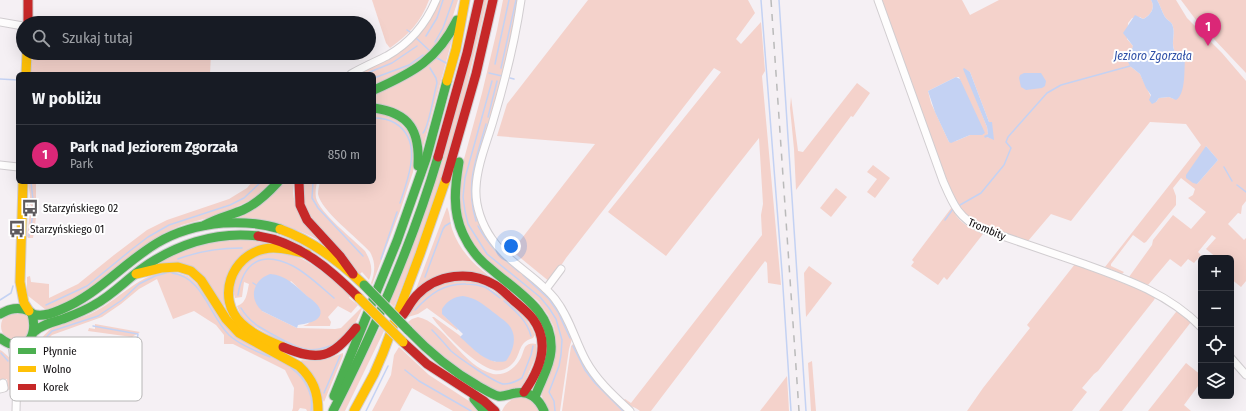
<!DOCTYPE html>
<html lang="pl">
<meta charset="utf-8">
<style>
:root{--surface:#171b24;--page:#242831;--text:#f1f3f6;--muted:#9ea1a6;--line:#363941;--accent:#db2777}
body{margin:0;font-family:"Fira Sans Condensed",sans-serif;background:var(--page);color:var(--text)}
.controls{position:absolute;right:12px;bottom:12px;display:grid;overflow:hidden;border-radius:6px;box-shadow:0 4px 16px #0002}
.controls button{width:36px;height:36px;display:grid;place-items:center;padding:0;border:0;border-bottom:1px solid var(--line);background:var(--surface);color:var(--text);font:20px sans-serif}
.you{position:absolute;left:511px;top:246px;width:14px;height:14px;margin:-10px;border:3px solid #fff;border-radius:50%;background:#1a73e8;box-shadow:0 0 0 6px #1a73e833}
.badge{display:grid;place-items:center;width:26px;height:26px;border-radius:50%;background:var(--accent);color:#fff;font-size:13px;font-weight:700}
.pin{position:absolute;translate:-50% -33px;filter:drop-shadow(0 1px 2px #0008)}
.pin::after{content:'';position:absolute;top:21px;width:14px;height:12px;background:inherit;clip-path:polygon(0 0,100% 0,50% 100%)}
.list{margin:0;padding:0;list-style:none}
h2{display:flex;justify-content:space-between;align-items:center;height:52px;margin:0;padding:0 16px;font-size:17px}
h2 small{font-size:13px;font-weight:400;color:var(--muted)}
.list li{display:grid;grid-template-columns:26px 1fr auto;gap:12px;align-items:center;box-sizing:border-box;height:60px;padding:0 16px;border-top:1px solid var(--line)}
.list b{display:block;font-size:15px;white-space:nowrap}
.list p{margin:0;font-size:13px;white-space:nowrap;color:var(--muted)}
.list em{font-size:13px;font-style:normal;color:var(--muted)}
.icon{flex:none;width:22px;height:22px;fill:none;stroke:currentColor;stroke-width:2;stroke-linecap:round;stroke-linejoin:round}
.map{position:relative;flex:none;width:1246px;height:411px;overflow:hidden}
.search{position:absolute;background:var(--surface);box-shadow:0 4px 16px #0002;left:16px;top:16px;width:360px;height:44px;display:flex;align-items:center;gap:10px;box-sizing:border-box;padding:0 14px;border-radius:22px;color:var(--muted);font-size:15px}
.panel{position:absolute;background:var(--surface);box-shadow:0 4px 16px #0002;left:16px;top:72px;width:360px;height:112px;border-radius:6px}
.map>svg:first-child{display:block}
.green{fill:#f4d2cb;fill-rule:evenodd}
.water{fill:#c4d2f3}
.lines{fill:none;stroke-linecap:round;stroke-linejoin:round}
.stream{stroke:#c4d2f3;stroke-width:1.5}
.street-casing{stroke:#d1cdd0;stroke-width:9}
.fast-casing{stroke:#d1cdd0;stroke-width:11}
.slow-casing{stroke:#d1cdd0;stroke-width:11}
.jam-casing{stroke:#d1cdd0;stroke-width:11}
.street{stroke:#fefdfd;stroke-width:7}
.fast{stroke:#4caf50;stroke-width:9}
.slow{stroke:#ffc107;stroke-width:9}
.jam{stroke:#c62828;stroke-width:9}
.rail{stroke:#bababa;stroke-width:1.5;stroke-dasharray:7 7;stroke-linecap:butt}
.fast-bridge-casing{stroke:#d1cdd0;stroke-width:11;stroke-linecap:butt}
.slow-bridge-casing{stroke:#d1cdd0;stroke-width:11;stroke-linecap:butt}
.fast-bridge{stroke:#4caf50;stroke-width:9}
.slow-bridge{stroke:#ffc107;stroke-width:9}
.labels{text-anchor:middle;stroke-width:4;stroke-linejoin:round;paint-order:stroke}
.poi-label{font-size:11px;fill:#0e0b0d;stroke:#fff;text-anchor:start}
.street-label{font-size:11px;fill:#0e0b0d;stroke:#fff}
.water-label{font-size:12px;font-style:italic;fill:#2f50a7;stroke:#fff}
.key{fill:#fff;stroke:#b7b6b6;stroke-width:1}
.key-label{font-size:11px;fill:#0e0b0d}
</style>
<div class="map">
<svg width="1246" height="411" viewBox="0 0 1246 411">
<rect width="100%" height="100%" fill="#f5f0f4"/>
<g class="green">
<path d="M372,0H429C421,22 408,35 390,48L386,43Z"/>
<path d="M439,0H458L451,22L445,36L418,64L374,86V74H356C397,55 421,45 439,0Z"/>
<polygon points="482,0 487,0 458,123 429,218 394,307 390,303"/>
<path d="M503,0H519L502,81L474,176C468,204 479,235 500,254C515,268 532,279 546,294C559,306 566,323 572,339L569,349L560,411H548L541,394L556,343L554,327L548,315L538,301L499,270L475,247L460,215L461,170L482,93L497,30Z"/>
<path d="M588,0H748L755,13L736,39L741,44L761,22L765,71L762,76L781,285L768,283L767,263L765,261L651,411H640C636,407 629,407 624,400L625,399L631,403L762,235L761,215L763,204L759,138L666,256L608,212L721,72L714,68L566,258L550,282L512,251L595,144L497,136L507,104Z"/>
<path d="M881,0H962L970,15L999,0H1151C1156,8 1150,16 1143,19L1140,17L1132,18L1128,23L1127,39L1133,46L1130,66L1140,74L1151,97L1156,102L1159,98L1169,97L1174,99L1184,59L1178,57C1168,44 1177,36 1172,24C1170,21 1167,20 1165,17C1162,12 1160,5 1157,0H1176L1187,18L1222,53L1246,81V201L1242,206L1241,214L1238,213L1228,224L1244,240L1246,238V281L1241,287L1231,279V258H1217L1206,249L1216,238L1212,235L1198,252L1201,255L1194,263L1188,259L1181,267L1170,259L1148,285L1129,277L1152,245L1153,240L1173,215L1191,229L1206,212L1188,198L1193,195L1195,189L1181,178L1173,188L1176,196V205L1146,242L1144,243L1133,235L1111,264V266L1124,272L1122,274L1105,267L1201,145L1186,124L1150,122L1071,221L1051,214L1028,241L981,226L967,216L958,206L945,177ZM964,69L970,72L989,122H991L993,139L987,137L988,133L987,127ZM956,77H959L982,135H970L956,141L949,142L931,103L928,91ZM1206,146L1218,160L1197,184Z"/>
<polygon points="1181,0 1246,0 1246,73 1196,20"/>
<polygon points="452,40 423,147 419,132 374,104 374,94"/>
<polygon points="30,53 211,53 210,74 29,74"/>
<polygon points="857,83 870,93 853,117 851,116 796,190 794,149 790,108 791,97 798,151 803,152"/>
<path d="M374,112L394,117L406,129L414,142V165L413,172L400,211L372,285L371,283C375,272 376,263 370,252C358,238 321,211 318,194C318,190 319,186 320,182H374Z"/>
<polygon points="873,165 890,178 875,198 867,192 877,179 867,172"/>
<polygon points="28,182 36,182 36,218 33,238 28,238 27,236 31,205 30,205 30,195"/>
<polygon points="252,182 273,182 258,197 218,215 182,225 164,233 132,255 96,286 69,301 46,310 27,295 27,277 30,276 31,282 49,284 49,298 78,284 114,255 147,230 167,220 229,199 247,188"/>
<path d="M283,182H294C289,205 306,223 318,240C314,238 309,235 304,233C282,223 259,217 234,218Z"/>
<path d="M302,182H317C316,187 315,192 316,198C320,213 353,239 365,251C370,260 374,269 369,280L362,272L360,274L325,236L306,211Z"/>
<polygon points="836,188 847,197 831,217 820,208"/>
<path d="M447,207C450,213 450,222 452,229C459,249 472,263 489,276L476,272L416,289Z"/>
<path d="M952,207C956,221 971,229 983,234L947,280L944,277L938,285L911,266L914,262L912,260Z"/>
<polygon points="233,238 274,243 244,253 224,307 207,282 160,262 189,247"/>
<path d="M259,253C270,254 283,253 293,256C311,260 337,283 350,296L349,298L358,305L351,313L338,306L328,317L331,322L330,326H303L308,324L320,309L291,281L262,311L297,328L335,329L341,328L361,308L362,309L355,324L342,342L321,353L292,348L243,320L237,306C247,303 247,292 249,284L244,282L242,297L235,298L232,286L240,267Z"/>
<polygon points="1075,264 1156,296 1154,300 1098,371 1094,374 1082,388 1087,392 1072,411 967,411 983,388 1030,328 1027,325"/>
<polygon points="809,266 832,283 806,317 804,273"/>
<path d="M170,271L188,276L303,375L312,392L313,411H307L306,409L300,408L298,411H292L293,408L294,388L285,370L233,344H224V335L216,325L194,311L173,319L157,279L139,289L121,304L102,317L52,335L30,357L28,365L27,392L22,389C21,383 21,365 24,359C26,355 49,329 53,327C67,321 82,319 96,311C122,297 139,274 170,271Z"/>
<path d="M474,281C498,292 525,309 535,335L533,338C517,343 522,353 513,363C509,368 501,372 494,370C476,366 442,332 432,317H434C442,323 451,329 459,335C471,345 481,358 496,362L442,314L458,329L457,330L427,308L418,314L408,317L416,303L426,293L445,282Z"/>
<polygon points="1179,311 1191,322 1122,411 1099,411 1176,312"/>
<circle cx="16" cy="326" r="15"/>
<path d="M418,317C444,322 462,366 493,374C504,376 514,369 519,361C522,357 523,351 525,347C528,343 533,343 536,344L537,354L523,386L504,392H498L462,373L439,356L408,322L412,319Z"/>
<polygon points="95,324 140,332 132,337 88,331 89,328 95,329"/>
<polygon points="380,327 384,331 345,411 339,411"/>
<polygon points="574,343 598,384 626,411 562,411 571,346"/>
<polygon points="399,347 429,375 472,403 481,411 453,411 412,388 400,411 372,411 391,375 394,355"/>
<polygon points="0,350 2,351 11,359 11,367 10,368 12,381 11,381 12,389 8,390 7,379 0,380"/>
<polygon points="343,353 343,356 324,402 301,360 315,361 324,360"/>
<polygon points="812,361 816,411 811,411 808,363"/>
<polygon points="1186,363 1201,375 1201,382 1184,405 1191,411 1148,411"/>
<polygon points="787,376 789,411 760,411"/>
<path d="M523,397L534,402L540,411H502C506,402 513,397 523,397Z"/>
</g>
<g class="water">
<path d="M1151,0H1157C1160,5 1162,12 1165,17C1167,20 1170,21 1172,24C1177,36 1168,44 1178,57L1185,59C1184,69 1186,94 1176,100L1169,97L1159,98L1156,102L1152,104L1149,100L1151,95L1146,88L1140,74L1130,66L1128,62L1133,46L1123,33L1135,15L1143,19C1150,16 1156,8 1151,0Z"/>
<polygon points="964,68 970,72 989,122 992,122 994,140 987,137 985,138 984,136 988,134 987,127 963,69"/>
<polygon points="1024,73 1041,73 1046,81 1045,86 1042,88 1026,90 1021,87 1019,78 1020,75"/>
<polygon points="956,77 960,79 985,133 982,135 970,135 951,143 949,142 935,112 928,91"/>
<polygon points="1206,146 1218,160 1197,184 1193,183 1186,178 1186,175"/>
<path d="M270,274C286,275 296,286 307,296C311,299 318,304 320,309C324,322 305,324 298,325L297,328L262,311C248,298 253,280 270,274Z"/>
<path d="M463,296C476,298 483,304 493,312C498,316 503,319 508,324C518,335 514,350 506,361C487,366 473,348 460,337L463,334L442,314V309C447,301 453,297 463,296Z"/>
</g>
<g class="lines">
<g class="stream">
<polyline points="761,0 782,272 791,411"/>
<polyline points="779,0 806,411"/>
<polyline points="407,30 410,32"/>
<polyline points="426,36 437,18 443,0"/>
<polyline points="416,38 430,51"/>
<polyline points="435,42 443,28 453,0"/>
<polyline points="437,58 446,63"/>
<polyline points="495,64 509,0"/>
<polyline points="501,68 516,0"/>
<polyline points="489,73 502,76"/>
<polyline points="365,74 392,63 417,46"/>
<polyline points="374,78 409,65 423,55"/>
<polyline points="510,78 514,79"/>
<polyline points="0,79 18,80"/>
<polyline points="492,81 465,178 463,197 465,211 468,224 487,254 540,297 549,308 556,319 562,340 561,355 559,366 549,392 554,401 555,411"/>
<polyline points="488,117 497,81"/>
<path d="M374,118C382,118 388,119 395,123C424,141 408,178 400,203"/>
<path d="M423,133C429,127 434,93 437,83L436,78L430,68"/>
<polyline points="1224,167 1232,181"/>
<polyline points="313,182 312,198 318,208 363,256"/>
<polyline points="1237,185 1246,192"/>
<polyline points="960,205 981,193 1004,165 1011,148 1006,142 1008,137 1047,93 1061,85 1130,66"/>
<polyline points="945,220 953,209"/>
<path d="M476,221C465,184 476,160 486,124"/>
<path d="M478,226C488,245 502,258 519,272"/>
<polyline points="29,236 34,209 31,182"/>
<path d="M178,259C199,251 219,248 242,248"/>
<polyline points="381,259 397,212"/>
<path d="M172,273C203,277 209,315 229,335C240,345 256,351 270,357"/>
<polyline points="523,275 549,299 558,312 570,338"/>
<polyline points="425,277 443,229 445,226 450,223"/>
<polyline points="253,283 256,285"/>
<path d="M238,295C243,262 262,250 293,266C308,274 321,287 334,298"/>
<polyline points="0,300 11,293 13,286"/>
<path d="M504,301C516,311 527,321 531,336"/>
<polyline points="46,305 87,286 131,250 148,237 169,225 230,205 244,198 261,182"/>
<path d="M241,308C245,315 251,321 258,326C268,332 294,347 305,349C315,351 324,348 333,345"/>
<path d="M415,310C430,294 444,283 466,284C472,284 479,285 485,287C490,290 495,294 500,298"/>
<polyline points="93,326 138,334 132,373"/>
<path d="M432,330C439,337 445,344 451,351C458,357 496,384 504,384C510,384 517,381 522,378L531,355L533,346"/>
<polyline points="573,346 585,370 595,383 623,411"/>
<polyline points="1,353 8,361"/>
<path d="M291,368C305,378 314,394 311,411"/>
<polyline points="405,370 419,381 471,411"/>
<polyline points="25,384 26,369 29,356 52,331 98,316 122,300 139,284 155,276 166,273"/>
<polyline points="324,393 340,356"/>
<polyline points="127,399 130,384"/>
<polyline points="366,411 388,366"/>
</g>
<g class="street-casing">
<g id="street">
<path d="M521,0C515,41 505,81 493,121C487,142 477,165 476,188C475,206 482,225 492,239C508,263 538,277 555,299C570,318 575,341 586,361C597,381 614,396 630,411"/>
<path d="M878,0L943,181C953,204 958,218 982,229C1016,241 1050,252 1084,264C1126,279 1169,294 1201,327"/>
<polyline points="0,22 23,26"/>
<path d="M351,74C363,67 375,62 387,56C410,43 426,24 436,0"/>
<polyline points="0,165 18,167"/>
<polyline points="546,289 561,269"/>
<polyline points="12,346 15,368 17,371"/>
<polyline points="1231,358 1246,375"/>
<polyline points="0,389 4,388 3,383"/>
<polyline points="16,411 17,372 21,345"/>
</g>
</g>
<g class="fast-casing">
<g id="fast">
<path d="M374,90C414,72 437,60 457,20"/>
<path d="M374,108C410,113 420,131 418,166"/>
<path d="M459,162C455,186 452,211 463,234C469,247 479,260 491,269C517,292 554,311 551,351C550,367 540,382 535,397"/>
<path d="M205,225C217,218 231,215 243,210C257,204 268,193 278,182"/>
<path d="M0,314C9,309 18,306 29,311C31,313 33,315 37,315C44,316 53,313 60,310C99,294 122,264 157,243C177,231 201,225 223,223C242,222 262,223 280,229"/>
<path d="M408,330C429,352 452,371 478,386C484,389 491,394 498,396C504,397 509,394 516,393C529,390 539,399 544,411"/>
<path d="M35,331C43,324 53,322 63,319C73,315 84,311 94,305C111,296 124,282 140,270C174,245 215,231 258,236"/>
<path d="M0,338C23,356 39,339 32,314"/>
<polyline points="334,396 397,241 426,159 447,81"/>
<polyline points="474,399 484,411"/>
<path d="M333,411C375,329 412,245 438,157"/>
</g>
</g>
<g class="slow-casing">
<g id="slow">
<polyline points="26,74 27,53"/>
<polyline points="447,81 456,49 465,0"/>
<polyline points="23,182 20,282 24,303 29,311"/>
<path d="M280,229C313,241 339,261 364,285"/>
<path d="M136,274L161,268L178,267L191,271L201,280L226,319L239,333L299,366C313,379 318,392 318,411"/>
<path d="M283,347C269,341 252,334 241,323C216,298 231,256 264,249C278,246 293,251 307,254"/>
<polyline points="354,411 374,374 383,353 420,254 446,179"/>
</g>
</g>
<g class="jam-casing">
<g id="jam">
<polyline points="28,0 28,23"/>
<polyline points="438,157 467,53 479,0"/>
<polyline points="446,179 476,74 493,0"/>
<polyline points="299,182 300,205 307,220 340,256 353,274"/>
<path d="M258,236C299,242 331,270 359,298"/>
<path d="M403,315C408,308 411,301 417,295C437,274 470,270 495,285C502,289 507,295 513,300C520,306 528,312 533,319C551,343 539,371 524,392"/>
<polyline points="403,342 427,364 484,401 495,411"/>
<path d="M283,347C319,362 332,358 356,328"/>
</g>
</g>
<use href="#street" class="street"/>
<use href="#fast" class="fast"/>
<use href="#slow" class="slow"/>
<use href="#jam" class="jam"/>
<polyline class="rail" points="771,0 799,411"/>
<g class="fast-bridge-casing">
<polyline id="fast-bridge" points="364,285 408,330"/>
</g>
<g class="slow-bridge-casing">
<polyline id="slow-bridge" points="359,298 403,342"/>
</g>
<use href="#fast-bridge" class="fast-bridge"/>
<use href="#slow-bridge" class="slow-bridge"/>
</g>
<defs>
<g id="bus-bare" transform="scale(1.38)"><path d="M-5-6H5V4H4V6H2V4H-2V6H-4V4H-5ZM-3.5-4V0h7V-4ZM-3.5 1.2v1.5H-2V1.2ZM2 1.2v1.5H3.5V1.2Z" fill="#5f5b5e" stroke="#fff" stroke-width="2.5" paint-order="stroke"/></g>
</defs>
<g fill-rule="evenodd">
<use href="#bus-bare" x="30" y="208"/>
<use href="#bus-bare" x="17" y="229"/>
</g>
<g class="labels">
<g class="poi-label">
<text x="43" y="212">Starzyńskiego 02</text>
<text x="30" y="233">Starzyńskiego 01</text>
</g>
<g class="street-label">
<text transform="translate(987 229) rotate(23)" y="4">Trombity</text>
</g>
<g class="water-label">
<text x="1153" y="60">Jezioro Zgorzała</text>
</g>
</g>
<rect x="10" y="337" width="132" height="64" rx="6" class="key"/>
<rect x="18" y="348" width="18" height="6" fill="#4caf50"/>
<rect x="18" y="366" width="18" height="6" fill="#ffc107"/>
<rect x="18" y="384" width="18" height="6" fill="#c62828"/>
<g class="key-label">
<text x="43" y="355">Płynnie</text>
<text x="43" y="373">Wolno</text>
<text x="43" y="391">Korek</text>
</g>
</svg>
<div class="controls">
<button>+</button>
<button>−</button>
<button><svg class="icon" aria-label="locate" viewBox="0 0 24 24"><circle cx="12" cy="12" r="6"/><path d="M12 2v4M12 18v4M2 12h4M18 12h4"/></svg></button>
<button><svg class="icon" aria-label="layers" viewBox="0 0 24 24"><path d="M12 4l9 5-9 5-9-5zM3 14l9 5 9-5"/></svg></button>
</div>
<div class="you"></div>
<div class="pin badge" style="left:1208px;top:46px">1</div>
<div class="search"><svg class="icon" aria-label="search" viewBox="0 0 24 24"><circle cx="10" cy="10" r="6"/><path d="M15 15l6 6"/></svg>Szukaj tutaj</div>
<section class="panel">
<h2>W pobliżu<small></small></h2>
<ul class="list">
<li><span class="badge">1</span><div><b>Park nad Jeziorem Zgorzała</b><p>Park</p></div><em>850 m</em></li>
</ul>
</section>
</div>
